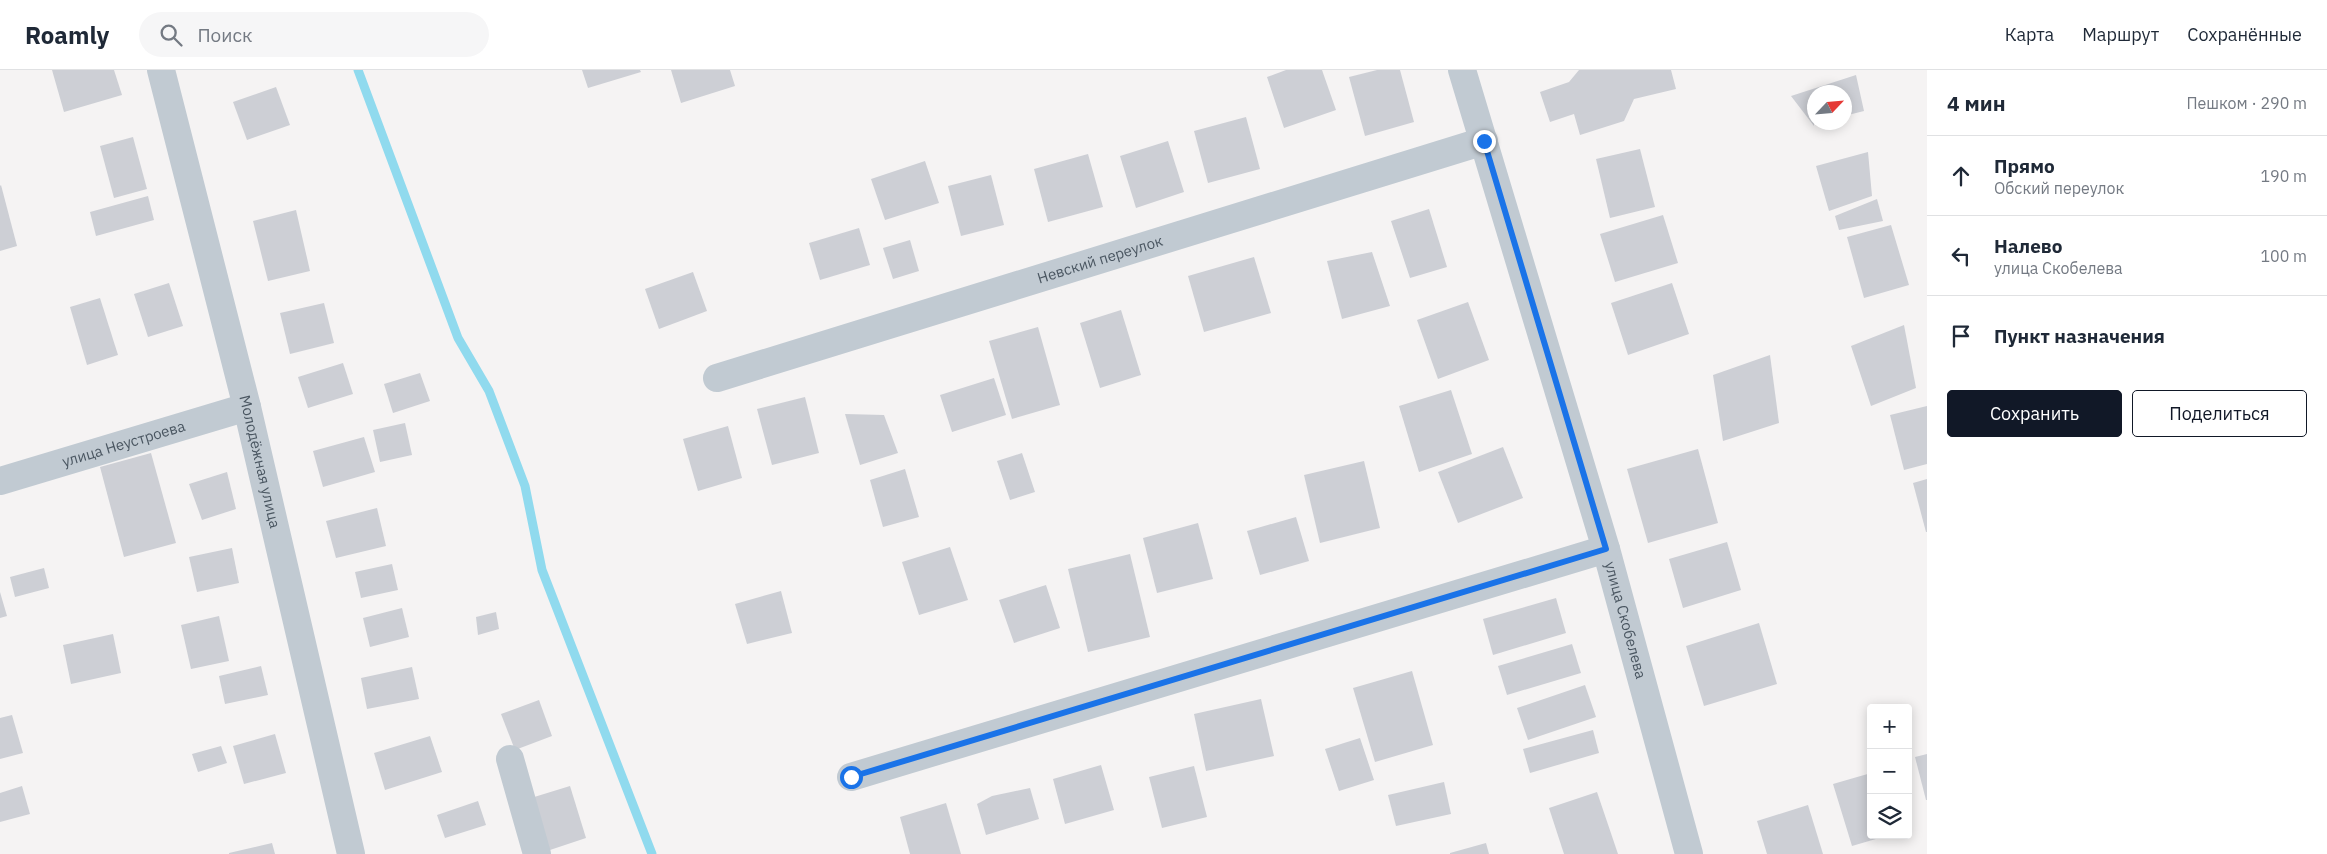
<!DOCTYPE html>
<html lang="ru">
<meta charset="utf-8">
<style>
:root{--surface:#fff;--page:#f6f6f7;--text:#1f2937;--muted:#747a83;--line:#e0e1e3;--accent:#111827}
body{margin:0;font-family:"IBM Plex Sans",sans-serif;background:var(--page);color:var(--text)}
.controls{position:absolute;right:15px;bottom:15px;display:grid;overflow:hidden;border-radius:5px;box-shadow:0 2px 12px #0003}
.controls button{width:45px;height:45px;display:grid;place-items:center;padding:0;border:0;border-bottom:1px solid var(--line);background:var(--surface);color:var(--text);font:25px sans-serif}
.compass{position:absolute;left:1807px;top:15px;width:45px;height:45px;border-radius:50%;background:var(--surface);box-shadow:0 2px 12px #0003;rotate:64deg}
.stop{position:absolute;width:15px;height:15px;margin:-11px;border:4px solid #1a73e8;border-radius:50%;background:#fff}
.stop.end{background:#1a73e8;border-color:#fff;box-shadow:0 1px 5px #0008}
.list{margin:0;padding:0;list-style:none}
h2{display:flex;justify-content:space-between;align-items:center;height:65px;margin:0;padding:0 20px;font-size:21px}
h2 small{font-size:16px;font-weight:400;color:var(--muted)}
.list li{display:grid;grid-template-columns:32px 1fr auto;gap:15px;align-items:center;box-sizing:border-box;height:80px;padding:0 20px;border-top:1px solid var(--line)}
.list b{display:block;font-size:19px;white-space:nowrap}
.list p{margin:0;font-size:16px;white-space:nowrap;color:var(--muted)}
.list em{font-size:16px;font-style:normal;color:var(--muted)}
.actions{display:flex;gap:10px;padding:15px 20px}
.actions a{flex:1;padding:11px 0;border:1px solid var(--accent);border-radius:5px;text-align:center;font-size:18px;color:var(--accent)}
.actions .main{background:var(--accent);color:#fff}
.icon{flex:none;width:28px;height:28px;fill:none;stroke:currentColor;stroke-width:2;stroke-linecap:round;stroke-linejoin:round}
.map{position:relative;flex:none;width:1927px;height:784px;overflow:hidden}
header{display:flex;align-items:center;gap:30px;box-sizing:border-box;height:70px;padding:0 25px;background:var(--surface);border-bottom:1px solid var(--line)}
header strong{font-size:24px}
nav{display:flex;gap:28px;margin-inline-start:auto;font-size:18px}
.search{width:350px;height:45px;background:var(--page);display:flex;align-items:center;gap:12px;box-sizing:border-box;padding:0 18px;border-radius:28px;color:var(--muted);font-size:19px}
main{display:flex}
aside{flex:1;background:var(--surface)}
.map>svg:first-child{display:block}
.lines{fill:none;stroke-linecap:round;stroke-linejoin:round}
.stream{stroke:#90daee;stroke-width:9}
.building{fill:#cdcfd5}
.minor{stroke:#c1cad2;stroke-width:28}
.route{stroke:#1a73e8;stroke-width:6}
.labels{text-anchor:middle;stroke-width:5;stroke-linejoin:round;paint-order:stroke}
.street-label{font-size:15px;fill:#4a5661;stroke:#fff}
</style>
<header>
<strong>Roamly</strong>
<div class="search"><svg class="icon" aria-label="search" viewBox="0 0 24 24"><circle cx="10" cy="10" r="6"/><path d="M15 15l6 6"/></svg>Поиск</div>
<nav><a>Карта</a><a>Маршрут</a><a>Сохранённые</a></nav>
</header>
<main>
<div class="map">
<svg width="1927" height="784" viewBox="0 0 1927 784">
<rect width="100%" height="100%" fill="#f5f3f3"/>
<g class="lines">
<polyline class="stream" points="358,0 458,268 489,321 525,416 542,500 652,784"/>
</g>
<g class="building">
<polygon points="52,0 114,0 122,25 64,42"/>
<polygon points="582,0 640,0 641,2 588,18"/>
<polygon points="671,0 730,0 735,16 681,33"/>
<polygon points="1286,0 1322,0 1336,40 1284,58 1267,7"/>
<polygon points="1377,0 1400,0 1414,52 1365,66 1349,7"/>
<polygon points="1579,0 1671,0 1676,19 1634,29 1624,51 1580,65 1574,44 1550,52 1540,22 1569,12"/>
<polygon points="1856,5 1864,41 1844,46 1844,22 1814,22 1814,56 1791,26"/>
<polygon points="276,17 290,55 247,70 233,32"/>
<polygon points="1246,47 1260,99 1208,113 1194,61"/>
<polygon points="133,67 147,119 114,128 100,76"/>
<polygon points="1168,71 1184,122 1136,138 1120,86"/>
<polygon points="1640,79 1655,137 1610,148 1596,89"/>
<polygon points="1868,82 1872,126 1829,141 1816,96"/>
<polygon points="1088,84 1103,137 1048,152 1034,99"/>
<polygon points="925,91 939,133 885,150 871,109"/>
<polygon points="991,105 1004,155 961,166 948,116"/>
<polygon points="1,115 17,176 0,181 0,116"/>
<polygon points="148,126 154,150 96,166 90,142"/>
<polygon points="1877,129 1883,151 1839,160 1835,146"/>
<polygon points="1429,139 1447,197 1410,208 1391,151"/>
<polygon points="296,140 310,201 268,211 253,151"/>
<polygon points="1663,145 1678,193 1615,212 1600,164"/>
<polygon points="1891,155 1909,215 1864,228 1847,167"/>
<polygon points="859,158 870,195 820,210 809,173"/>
<polygon points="910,170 919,201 893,209 883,178"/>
<polygon points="1372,182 1390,236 1342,249 1327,191"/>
<polygon points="1254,187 1271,243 1204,262 1188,206"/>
<polygon points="693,202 707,241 659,259 645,219"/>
<polygon points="169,213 183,256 148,267 134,224"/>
<polygon points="1672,213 1689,264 1628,285 1611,233"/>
<polygon points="100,228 118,285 87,295 70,237"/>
<polygon points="1468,232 1489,290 1438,309 1417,250"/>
<polygon points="324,233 334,273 290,284 280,243"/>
<polygon points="1121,240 1141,305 1100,318 1080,253"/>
<polygon points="1904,255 1916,318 1871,336 1851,276"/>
<polygon points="1038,257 1060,335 1012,349 989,271"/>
<polygon points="1770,285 1779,353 1723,371 1713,305"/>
<polygon points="343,293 353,324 308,338 298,307"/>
<polygon points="420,303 430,331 393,343 384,314"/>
<polygon points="994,308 1006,345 952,362 940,325"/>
<polygon points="1451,320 1472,384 1419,402 1399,336"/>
<polygon points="805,327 819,383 772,395 757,339"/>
<polygon points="1927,336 1927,394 1904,400 1890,345"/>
<polygon points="845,344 884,345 898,383 860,395"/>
<polygon points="405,353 412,385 380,392 373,360"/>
<polygon points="728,356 742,408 698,421 683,369"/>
<polygon points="364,367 375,402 323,417 313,381"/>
<polygon points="1503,377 1523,428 1458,453 1438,402"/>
<polygon points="1698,379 1718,453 1648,473 1627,399"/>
<polygon points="151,383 176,473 124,487 100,397"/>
<polygon points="1022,383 1035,422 1010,430 997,391"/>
<polygon points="1364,391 1380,458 1320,473 1304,405"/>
<polygon points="905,399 919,447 883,457 870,410"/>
<polygon points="227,402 236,439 202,450 189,414"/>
<polygon points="1927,409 1927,462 1926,462 1913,413"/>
<polygon points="377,438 386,476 336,488 326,451"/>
<polygon points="1296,447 1309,491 1260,505 1247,461"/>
<polygon points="1198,453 1213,509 1157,523 1143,468"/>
<polygon points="1727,472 1741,520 1683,538 1669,489"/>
<polygon points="950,477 968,530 919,545 902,492"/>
<polygon points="232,478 239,513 197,522 189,487"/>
<polygon points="1130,484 1150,567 1088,582 1068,499"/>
<polygon points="392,494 398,520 361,528 355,502"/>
<polygon points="44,498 49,518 15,527 10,507"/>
<polygon points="1046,515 1060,558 1014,573 999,530"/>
<polygon points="781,521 792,563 747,574 735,534"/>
<polygon points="0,522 7,546 0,548"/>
<polygon points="1556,528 1566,563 1493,585 1483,549"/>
<polygon points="402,538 409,567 370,577 363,548"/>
<polygon points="496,542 499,559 478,565 476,547"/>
<polygon points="219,546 229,591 191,599 181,555"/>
<polygon points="1759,553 1777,614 1704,636 1686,576"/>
<polygon points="113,564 121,603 71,614 63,575"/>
<polygon points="1572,574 1581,603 1507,625 1498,596"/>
<polygon points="261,596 268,625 225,634 219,606"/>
<polygon points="412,597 419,629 367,639 361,608"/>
<polygon points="1412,601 1433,675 1375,692 1353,618"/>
<polygon points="1585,615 1596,647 1528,670 1517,638"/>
<polygon points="1261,629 1274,686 1206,701 1194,644"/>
<polygon points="539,630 552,666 515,680 501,644"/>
<polygon points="12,645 23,683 0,689 0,648"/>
<polygon points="1593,660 1599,683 1530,703 1523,679"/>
<polygon points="275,664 286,703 244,714 233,676"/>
<polygon points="430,666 442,702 385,720 374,683"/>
<polygon points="1360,668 1374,710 1339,721 1325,679"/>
<polygon points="221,676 227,693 198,702 192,684"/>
<polygon points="1927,684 1927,730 1926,730 1915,687"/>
<polygon points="1101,695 1114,740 1065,754 1053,709"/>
<polygon points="1194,696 1207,747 1162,758 1149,707"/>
<polygon points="1871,703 1871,765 1886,766 1852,776 1833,714"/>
<polygon points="1444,712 1451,744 1396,756 1388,725"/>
<polygon points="22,716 30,744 0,752 0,723"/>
<polygon points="570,716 586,768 547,781 531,728"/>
<polygon points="1030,718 1039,749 986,765 977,734 992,726"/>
<polygon points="1597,722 1618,784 1564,784 1549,738"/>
<polygon points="478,731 486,755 445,768 437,745"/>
<polygon points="946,733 961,784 910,784 900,747"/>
<polygon points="1808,735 1823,784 1767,784 1757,751"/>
<polygon points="272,773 275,784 229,784 229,783"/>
<polygon points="1486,773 1489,784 1450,784 1450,783"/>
</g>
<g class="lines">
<g class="minor">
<path id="s1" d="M161,0L247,337L351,784"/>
<path id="s2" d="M1462,0L1606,479L1689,784"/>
<path id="s3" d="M717,308L1484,71"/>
<path id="s4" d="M0,411L247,337"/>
<polyline points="510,689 537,784"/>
<polyline points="851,707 1606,479"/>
</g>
</g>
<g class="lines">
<polyline class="route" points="851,707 1606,479 1484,71"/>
</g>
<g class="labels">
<g class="street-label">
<text dy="5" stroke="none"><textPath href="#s3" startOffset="401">Невский переулок</textPath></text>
<text dy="5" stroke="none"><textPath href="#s4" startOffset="129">улица Неустроева</textPath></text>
<text dy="5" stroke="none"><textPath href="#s1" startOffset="404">Молодёжная улица</textPath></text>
<text dy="5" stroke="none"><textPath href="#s2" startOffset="574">улица Скобелева</textPath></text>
</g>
</g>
</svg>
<div class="controls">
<button>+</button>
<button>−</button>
<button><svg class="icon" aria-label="layers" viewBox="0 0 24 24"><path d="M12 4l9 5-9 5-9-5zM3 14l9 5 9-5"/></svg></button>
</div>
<svg class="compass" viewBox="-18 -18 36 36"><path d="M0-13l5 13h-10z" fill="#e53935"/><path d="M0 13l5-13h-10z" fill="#747a83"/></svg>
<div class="stop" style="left:851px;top:707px"></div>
<div class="stop end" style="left:1484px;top:71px"></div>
</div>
<aside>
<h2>4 мин<small>Пешком · 290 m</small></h2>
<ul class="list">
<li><svg class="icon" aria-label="ahead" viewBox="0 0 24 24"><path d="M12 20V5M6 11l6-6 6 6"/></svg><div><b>Прямо</b><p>Обский переулок</p></div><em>190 m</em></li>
<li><svg class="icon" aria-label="left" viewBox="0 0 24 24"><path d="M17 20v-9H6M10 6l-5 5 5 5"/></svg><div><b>Налево</b><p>улица Скобелева</p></div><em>100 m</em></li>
<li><svg class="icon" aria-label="arrive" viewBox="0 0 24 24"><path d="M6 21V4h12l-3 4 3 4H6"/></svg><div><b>Пункт назначения</b></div></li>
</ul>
<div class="actions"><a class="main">Сохранить</a><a>Поделиться</a></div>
</aside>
</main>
